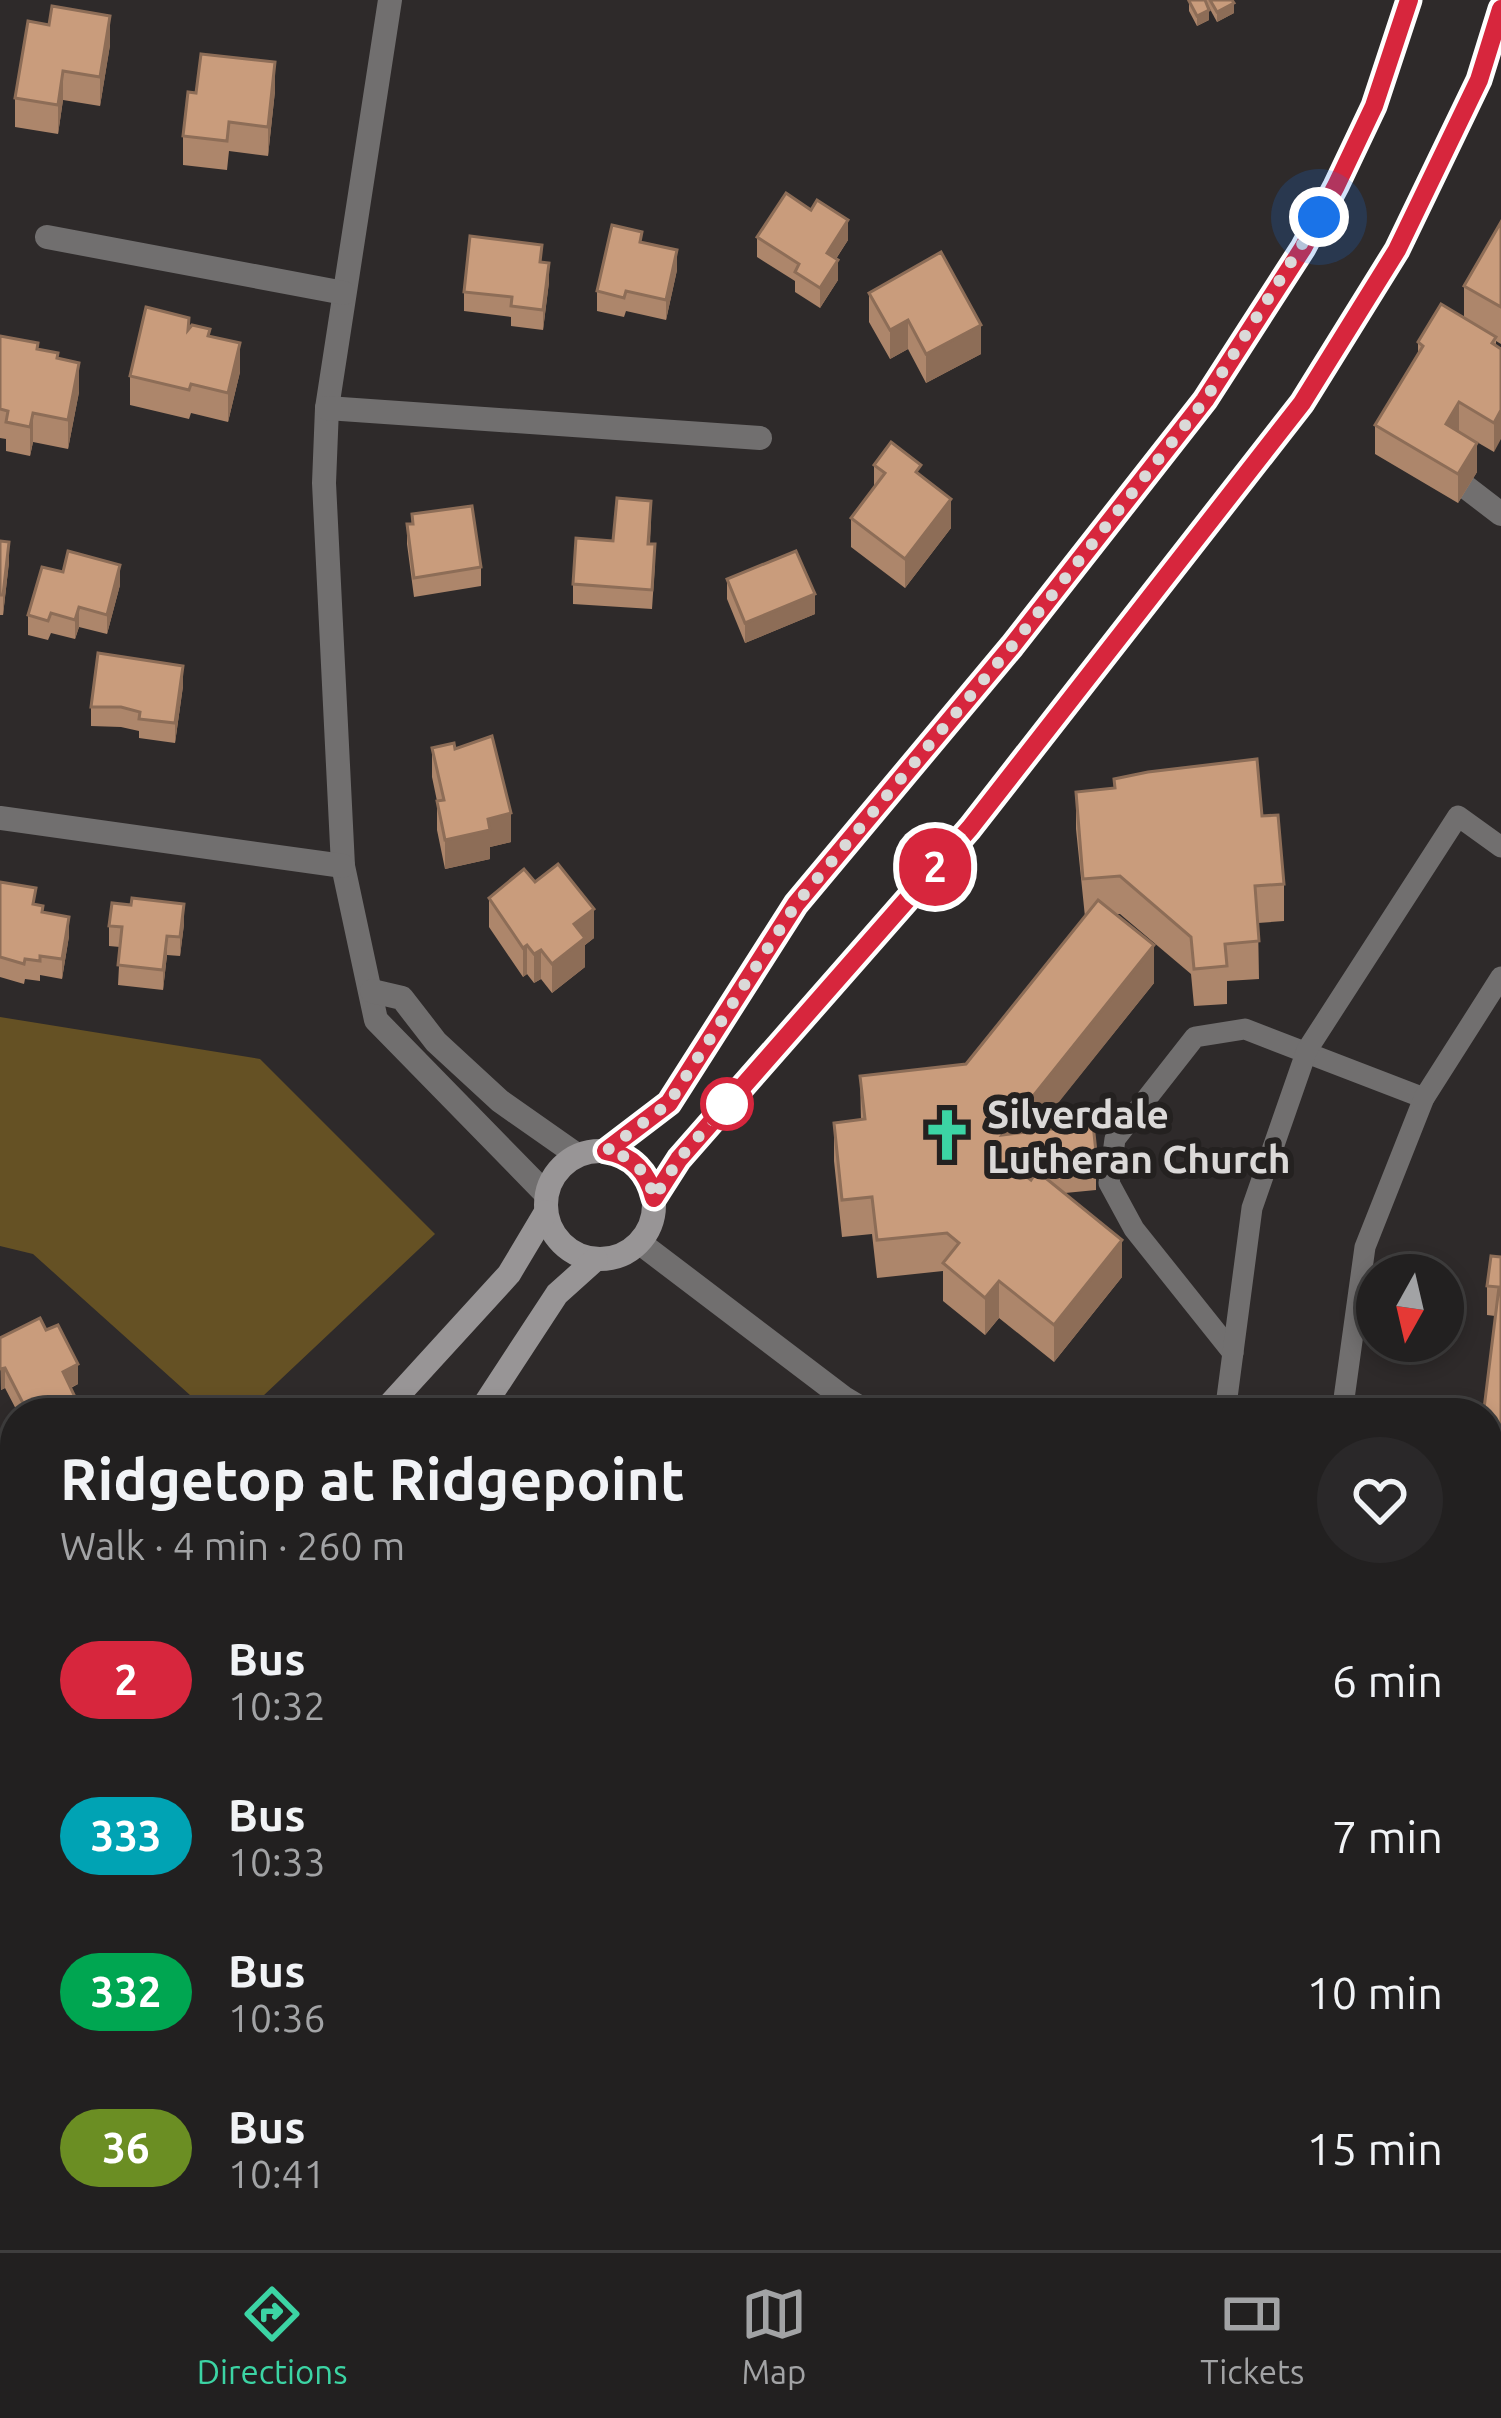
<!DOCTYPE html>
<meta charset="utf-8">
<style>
body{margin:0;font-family:Ubuntu,sans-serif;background:#2a2829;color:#f1f3f6;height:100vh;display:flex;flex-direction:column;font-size:45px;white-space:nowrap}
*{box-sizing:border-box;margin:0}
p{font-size:39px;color:#a2a3a5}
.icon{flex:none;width:66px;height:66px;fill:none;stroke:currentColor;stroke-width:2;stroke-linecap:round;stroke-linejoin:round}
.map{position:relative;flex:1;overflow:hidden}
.details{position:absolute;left:0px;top:1398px;width:1503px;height:852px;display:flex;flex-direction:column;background:#222020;border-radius:48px 48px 0 0;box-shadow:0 6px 18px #0003,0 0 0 3px #3f3e3e}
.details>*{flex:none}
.badge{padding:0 24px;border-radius:39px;font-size:42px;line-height:78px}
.needle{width:78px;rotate:188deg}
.fabs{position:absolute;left:1356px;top:1254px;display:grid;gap:24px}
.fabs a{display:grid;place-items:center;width:108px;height:108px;border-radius:50%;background:#222020;box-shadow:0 6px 18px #0003,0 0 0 3px #3f3e3e;font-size:60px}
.you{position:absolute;width:60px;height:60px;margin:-30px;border:9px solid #fff;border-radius:50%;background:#1a73e8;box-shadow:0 0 0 18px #1a73e833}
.map>.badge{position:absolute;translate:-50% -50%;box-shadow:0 0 0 6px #fff}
.round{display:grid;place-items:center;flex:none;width:126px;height:126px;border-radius:63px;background:#2a2829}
.summary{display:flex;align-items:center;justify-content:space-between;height:204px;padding:0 60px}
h1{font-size:57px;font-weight:700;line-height:90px}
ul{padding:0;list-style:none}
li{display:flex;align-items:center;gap:36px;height:156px;padding:0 60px}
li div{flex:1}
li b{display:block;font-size:45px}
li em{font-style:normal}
li .badge{min-width:132px;font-weight:700;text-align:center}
.dock{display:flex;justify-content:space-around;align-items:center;height:168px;border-top:3px solid #3f3e3e;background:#222020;font-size:33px;color:#a2a3a5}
.dock a{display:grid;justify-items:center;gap:6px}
.dock .active{color:#3cd4a4}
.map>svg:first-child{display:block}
.green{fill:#655124}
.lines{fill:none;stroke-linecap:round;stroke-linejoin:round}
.service{stroke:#716f6f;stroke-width:21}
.minor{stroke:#716f6f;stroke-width:24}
.secondary{stroke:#989596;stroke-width:24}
.wall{fill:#ad866b}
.shaded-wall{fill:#8d6d57}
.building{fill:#c99c7c;stroke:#8d6d57;stroke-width:3}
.line-casing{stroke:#fff;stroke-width:27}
.line{stroke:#d7263d;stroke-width:18}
.walk{stroke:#dbd9d8;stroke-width:12;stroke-dasharray:0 21.6}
.stop-dot{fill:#fff;stroke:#d7263d;stroke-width:6}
.labels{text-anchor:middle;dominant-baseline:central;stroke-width:12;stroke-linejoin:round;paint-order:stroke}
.poi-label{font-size:39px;font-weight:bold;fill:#dbd9d8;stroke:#242120;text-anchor:start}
</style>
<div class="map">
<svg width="1501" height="2250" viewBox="0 0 1501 2250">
<rect width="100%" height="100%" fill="#2e2a2a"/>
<polygon class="green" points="0,1017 260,1059 435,1234 245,1413 210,1413 33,1254 0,1246"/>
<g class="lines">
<g class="service">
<polyline points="1233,1353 1134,1229 1109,1183 1115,1139 1195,1037 1245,1029 1424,1098"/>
<polyline points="1225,1413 1252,1208 1307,1050 1458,816 1501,847"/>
<polyline points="1342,1413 1365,1247 1424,1098 1501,977"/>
<polyline points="213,2250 215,2239 227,2235"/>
</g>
<g class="minor">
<polyline points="390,0 327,408 324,483 343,866 376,1020 546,1194"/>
<polyline points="47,237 344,293"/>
<polyline points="327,408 760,438"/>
<polyline points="1441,468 1501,514"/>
<polyline points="0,818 343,866"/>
<polyline points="372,991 402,998 436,1042 500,1101 577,1155"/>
<polyline points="640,1243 844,1398 869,1413"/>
<polyline points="1488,1564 1501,1565"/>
<polyline points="1488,1949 1501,1952"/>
<polyline points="307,2235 309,2250"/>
<polyline points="1315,2235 1317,2250"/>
<polyline points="1485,2250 1501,2238"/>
</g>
<g class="secondary">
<circle cx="600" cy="1205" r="54"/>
<polyline points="606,1151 669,1103 796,904 1012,646 1205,400 1303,248 1336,186 1374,106 1409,0"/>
<polyline points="654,1198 679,1159 970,828 1302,402 1397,250 1479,80 1501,9"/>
<polyline points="382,1413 509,1274 546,1212"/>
<polyline points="479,1413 557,1294 596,1259"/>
<path d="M15,1936C0,1962 0,1990 15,2017"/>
<polyline points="0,2097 15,2035"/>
<polyline points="46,2250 46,2235"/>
</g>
</g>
<g class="wall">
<polygon points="1205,0 1232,0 1234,13 1217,22"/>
<polygon points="1189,1 1209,20 1197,26 1189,11"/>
<polygon points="49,25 110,45 100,106 63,100 58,134 15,127 15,98"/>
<polygon points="275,91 268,156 229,151 227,170 183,165 183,136 196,93"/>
<polygon points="1501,222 1501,344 1496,341 1494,452 1458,431 1477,472 1458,503 1375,454 1375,425 1418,354 1418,342 1464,318 1464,286"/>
<polygon points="757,237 848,240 836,259 838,280 820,308 795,292 795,281 757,257"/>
<polygon points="642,242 677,270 666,320 626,311 624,317 597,311 597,291"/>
<polygon points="542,262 549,282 543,330 511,326 511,317 464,311 464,292"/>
<polygon points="869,293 981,354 926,383 908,349 890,359 869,322"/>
<polygon points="189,329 210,336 240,372 228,422 191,413 189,419 130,405 130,376"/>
<polygon points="0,336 58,358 79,392 68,449 33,442 30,456 6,451 6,439 0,438"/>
<polygon points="874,465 951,528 905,588 851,547 851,518 874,487"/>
<polygon points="412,514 481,567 481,586 414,597 407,544 407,524 412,524"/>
<polygon points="651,520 650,544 655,564 652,609 573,604 573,584 613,541"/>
<polygon points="0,541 9,562 3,615 0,615"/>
<polygon points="727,579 815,614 745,643 727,599"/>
<polygon points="120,585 107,634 79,627 75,639 51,633 48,640 28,635 28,615"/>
<polygon points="183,686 175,743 139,738 139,731 121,727 91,726 91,707"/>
<polygon points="432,748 455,749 511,842 490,847 490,859 445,869 437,830 437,801 432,777"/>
<polygon points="1114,779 1262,816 1284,884 1284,921 1258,923 1259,979 1227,981 1227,1004 1194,1006 1191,974 1120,914 1115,914 1154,983 1035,1131 1096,1152 1096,1190 1065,1193 1122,1277 1054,1362 999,1318 985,1335 943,1301 943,1271 877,1278 872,1234 842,1237 834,1161 834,1123 861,1120 860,1076 966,1064 1085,917 1076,829 1076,792 1114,788"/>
<polygon points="0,882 36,905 69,936 62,979 40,975 40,981 25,979 24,984 0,977"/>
<polygon points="535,882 594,938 585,945 585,967 552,993 541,979 534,983 527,974 523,977 489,927 489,898"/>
<polygon points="184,924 180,956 167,955 163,990 118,985 120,947 109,946 109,926"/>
<polygon points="1501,1257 1501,1468 1488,1467 1488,1413 1495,1316 1487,1315 1487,1286"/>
<polygon points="0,1338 78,1384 71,1388 76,1413 18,1413 5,1388 1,1390"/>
<polygon points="0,1435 15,1437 15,1530 13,1529 13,1524 0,1522"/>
<polygon points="1501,1660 1501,1879 1488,1881 1488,1662"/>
<polygon points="654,2235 683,2235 655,2240"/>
</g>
<g class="shaded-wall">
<polygon points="1234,3 1234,13 1217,22 1217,12"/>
<polygon points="1209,10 1209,20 1197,26 1197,16"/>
<polygon points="110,16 110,45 100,106 100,77"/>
<polygon points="275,62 275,91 268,156 268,127"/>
<polygon points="63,71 63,100 58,134 58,105"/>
<polygon points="848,220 848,240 827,272 827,253"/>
<polygon points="677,250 677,270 666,320 666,300"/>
<polygon points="838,260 838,280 820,308 820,288"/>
<polygon points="549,263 549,282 543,330 543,310"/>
<polygon points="908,320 908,349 890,359 890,330"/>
<polygon points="981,325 981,354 926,383 926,354"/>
<polygon points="240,343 240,372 228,422 228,393"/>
<polygon points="79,363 79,392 68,449 68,420"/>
<polygon points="1459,402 1459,431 1446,424"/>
<polygon points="1501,410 1501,439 1494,452 1494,423"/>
<polygon points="33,413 33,442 30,456 30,427"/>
<polygon points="1477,443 1477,472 1458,503 1458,474"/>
<polygon points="951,499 951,528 905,588 905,559"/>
<polygon points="9,542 9,562 3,615 3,595"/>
<polygon points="120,565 120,585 107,634 107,615"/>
<polygon points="815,594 815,614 745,643 745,623"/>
<polygon points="79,607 79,627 75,639 75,620"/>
<polygon points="183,666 183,686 175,743 175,723"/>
<polygon points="511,813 511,842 490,847 490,859 445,869 445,840 488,819"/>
<polygon points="184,904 184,924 180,956 180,937"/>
<polygon points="594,909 594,938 585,945 585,967 552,993 552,964 574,924"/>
<polygon points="69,917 69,936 62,979 62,959"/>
<polygon points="167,936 167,955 163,990 163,970"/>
<polygon points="527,945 527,974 523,977 523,948"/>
<polygon points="1154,945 1154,983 1011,1162 1002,1135"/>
<polygon points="541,950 541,979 534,983 534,954"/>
<polygon points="1122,1240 1122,1277 1054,1362 1054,1325"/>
<polygon points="999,1281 999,1318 985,1335 985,1298"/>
<polygon points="78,1364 78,1384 63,1391 63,1372"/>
<polygon points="5,1368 5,1388 1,1390 1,1370"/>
<polygon points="76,1399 76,1413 48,1413"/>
<polygon points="15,1625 15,1654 0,1666 0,1637"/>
<polygon points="1162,2235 1196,2235 1162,2246"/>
</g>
<g class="building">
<polygon points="1191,0 1205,0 1209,10 1197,16 1189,1"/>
<polygon points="1210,0 1232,0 1234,3 1217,12"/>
<polygon points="52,6 110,16 100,77 63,71 58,105 15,98 28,21 49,25"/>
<polygon points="201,54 275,62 268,127 229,122 227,141 183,136 188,92 196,93"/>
<polygon points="786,193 811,210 817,200 848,220 827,253 838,260 820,288 795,272 799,264 757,237"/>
<polygon points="1501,222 1501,307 1464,286"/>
<polygon points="612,225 642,232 640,242 677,250 666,300 626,291 624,298 597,291"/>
<polygon points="470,236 542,245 540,262 549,263 543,310 511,306 512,297 464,292"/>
<polygon points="941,252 981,325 926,354 908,320 890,330 869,293"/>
<polygon points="1441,304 1496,337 1492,343 1501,349 1501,410 1494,423 1459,402 1446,424 1477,443 1458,474 1375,425 1423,346 1418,342"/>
<polygon points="146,307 189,318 188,330 192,325 210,329 208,336 240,343 228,393 191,384 189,390 130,376"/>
<polygon points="0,336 38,343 37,349 58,353 57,358 79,363 68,420 33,413 30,427 6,422 8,411 0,409"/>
<polygon points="891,442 921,465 916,472 951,499 905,559 851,518 885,473 874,465"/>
<polygon points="617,498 651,501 648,544 655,544 652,590 573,584 576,538 613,541"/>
<polygon points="472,506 481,567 414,578 407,524 413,524 412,514"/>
<polygon points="0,541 9,542 3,595 0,595"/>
<polygon points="68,551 120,565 107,615 79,607 75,620 51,613 48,621 28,615 42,567 63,572"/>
<polygon points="796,551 815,594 745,623 727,579"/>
<polygon points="98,653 183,666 175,723 139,719 140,712 121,707 91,707"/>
<polygon points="492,736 511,813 488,819 490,830 445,840 437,801 444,800 432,748 454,743 455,749"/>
<polygon points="1257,759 1262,816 1278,815 1284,884 1255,886 1259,941 1225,944 1227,966 1194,969 1191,937 1120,876 1083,879 1076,792 1115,788 1114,779 1148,772"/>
<polygon points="558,864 594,909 574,924 585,938 552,964 541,950 534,954 527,945 523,948 489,898 524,869 535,882"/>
<polygon points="0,882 36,888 33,904 43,906 42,912 69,917 62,959 40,956 40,961 25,959 24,964 0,957"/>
<polygon points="132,898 184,904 180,937 167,936 163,970 118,965 122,927 109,926 112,903 131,905"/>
<polygon points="1098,900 1154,945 1002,1135 1093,1124 1096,1152 1008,1162 1031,1180 1037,1171 1122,1240 1054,1325 999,1281 985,1298 943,1263 959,1243 947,1233 877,1240 872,1197 842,1200 834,1123 865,1119 860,1076 966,1064"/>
<polygon points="1491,1256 1501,1257 1501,1439 1488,1438 1488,1413 1479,1413 1480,1408 1484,1409 1499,1287 1487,1286"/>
<polygon points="40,1318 46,1330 58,1325 78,1364 63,1372 76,1399 48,1413 28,1413 5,1368 0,1369 0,1338"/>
<polygon points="0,1435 15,1437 15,1501 13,1500 14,1495 0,1493"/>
<polygon points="12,1559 15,1561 15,1625 0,1637 0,1571"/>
<polygon points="1501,1660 1501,1850 1488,1852 1488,1662"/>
<polygon points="801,2235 805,2235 811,2245 827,2235 935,2235 939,2242 926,2250 777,2250"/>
<polygon points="972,2235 1130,2235 1129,2250 971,2250"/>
<polygon points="426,2240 462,2247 461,2250 424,2250"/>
</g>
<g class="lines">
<g class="line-casing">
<path id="line" d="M1409,0L1374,106L1336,186L1303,248L1205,400L1012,646L796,904L669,1103L606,1151C632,1155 648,1173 654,1198L679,1159L970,828L1302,403L1397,250L1479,80L1501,9"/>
</g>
<use href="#line" class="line"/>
<path class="walk" d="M727,1104L679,1159L654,1198C648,1173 632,1155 606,1151L669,1103L796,904L1012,646L1205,400L1319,217"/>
</g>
<defs>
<g id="church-bare" transform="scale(4.14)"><path d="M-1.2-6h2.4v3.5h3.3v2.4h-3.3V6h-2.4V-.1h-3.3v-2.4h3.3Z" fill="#3cd4a4" stroke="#242120" stroke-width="2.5" paint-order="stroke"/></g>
</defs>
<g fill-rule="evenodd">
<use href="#church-bare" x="947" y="1135"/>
</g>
<circle class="stop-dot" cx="727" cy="1104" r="24"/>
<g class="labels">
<g class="poi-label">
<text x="987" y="1113">Silverdale<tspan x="987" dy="45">Lutheran Church</tspan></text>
</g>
</g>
</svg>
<div class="fabs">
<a><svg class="needle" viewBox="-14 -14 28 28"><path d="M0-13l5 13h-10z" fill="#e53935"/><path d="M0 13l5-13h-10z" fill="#a2a3a5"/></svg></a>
</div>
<div class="you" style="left:1319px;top:217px"></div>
<b class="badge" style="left:935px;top:867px;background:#d7263d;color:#fff">2</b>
<section class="details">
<div class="summary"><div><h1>Ridgetop at Ridgepoint</h1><p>Walk · 4 min · 260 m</p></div><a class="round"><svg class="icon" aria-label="heart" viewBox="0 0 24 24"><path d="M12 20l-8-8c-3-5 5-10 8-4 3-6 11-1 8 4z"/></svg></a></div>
<ul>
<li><span class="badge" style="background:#d7263d;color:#fff">2</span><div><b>Bus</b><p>10:32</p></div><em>6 min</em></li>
<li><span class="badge" style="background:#00a3b4;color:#fff">333</span><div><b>Bus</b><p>10:33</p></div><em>7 min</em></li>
<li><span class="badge" style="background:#00a651;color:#fff">332</span><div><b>Bus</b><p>10:36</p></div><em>10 min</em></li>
<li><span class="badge" style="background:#6b8e23;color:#fff">36</span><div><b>Bus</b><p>10:41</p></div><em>15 min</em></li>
</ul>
</section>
</div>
<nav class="dock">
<a class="active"><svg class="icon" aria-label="directions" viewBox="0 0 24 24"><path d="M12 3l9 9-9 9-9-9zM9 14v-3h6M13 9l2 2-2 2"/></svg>Directions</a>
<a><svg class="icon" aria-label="map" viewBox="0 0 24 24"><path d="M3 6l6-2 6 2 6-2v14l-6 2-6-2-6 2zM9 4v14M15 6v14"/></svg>Map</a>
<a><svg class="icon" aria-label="tickets" viewBox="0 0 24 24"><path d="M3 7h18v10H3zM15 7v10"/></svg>Tickets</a>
</nav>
